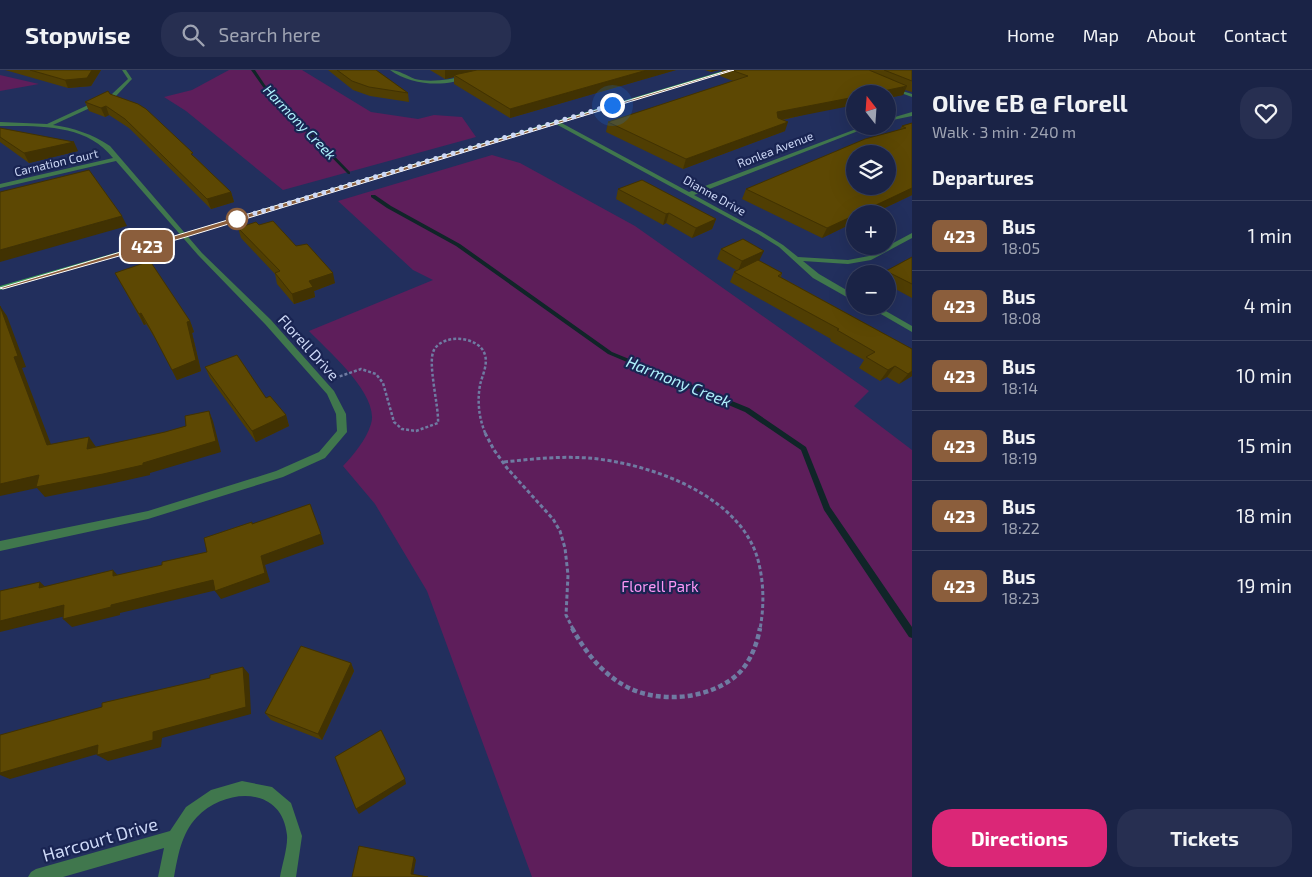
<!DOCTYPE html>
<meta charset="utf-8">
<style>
body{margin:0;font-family:"Exo 2",sans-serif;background:#272f51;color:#f1f3f6;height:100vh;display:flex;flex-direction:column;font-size:19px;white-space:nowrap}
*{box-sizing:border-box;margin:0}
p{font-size:16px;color:#9fa4b3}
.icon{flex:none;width:28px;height:28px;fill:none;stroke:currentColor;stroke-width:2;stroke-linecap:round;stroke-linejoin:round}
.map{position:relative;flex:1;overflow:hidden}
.panel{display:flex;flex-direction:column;background:#1a2346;width:400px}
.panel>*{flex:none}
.badge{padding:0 10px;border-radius:8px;font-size:18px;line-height:32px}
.needle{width:32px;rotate:343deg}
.tools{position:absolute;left:846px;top:15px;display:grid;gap:10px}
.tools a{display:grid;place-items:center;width:50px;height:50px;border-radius:50%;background:#1a2346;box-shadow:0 5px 20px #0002,0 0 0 1px #38405f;font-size:25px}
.you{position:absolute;width:25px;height:25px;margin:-12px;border:4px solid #fff;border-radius:50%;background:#1a73e8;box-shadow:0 0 0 8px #1a73e833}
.map>.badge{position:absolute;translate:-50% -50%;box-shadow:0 0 0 2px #fff}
h2{padding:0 20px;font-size:19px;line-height:45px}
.round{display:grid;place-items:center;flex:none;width:52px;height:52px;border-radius:20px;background:#272f51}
.overview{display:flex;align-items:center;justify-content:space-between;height:85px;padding:0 20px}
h1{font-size:24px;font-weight:700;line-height:38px}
.button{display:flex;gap:10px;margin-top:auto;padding:10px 20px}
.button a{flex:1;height:58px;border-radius:20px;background:#db2777;color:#fff;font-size:20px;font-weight:700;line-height:58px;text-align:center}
.button a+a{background:#272f51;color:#f1f3f6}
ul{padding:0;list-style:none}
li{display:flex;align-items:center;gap:15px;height:70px;padding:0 20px;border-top:1px solid #38405f}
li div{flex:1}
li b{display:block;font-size:19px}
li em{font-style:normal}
li .badge{min-width:55px;font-weight:700;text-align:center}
header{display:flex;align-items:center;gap:30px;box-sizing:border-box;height:70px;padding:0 25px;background:#1a2346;border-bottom:1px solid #38405f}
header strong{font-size:24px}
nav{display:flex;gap:28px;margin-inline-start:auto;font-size:18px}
.search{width:350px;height:45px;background:#272f51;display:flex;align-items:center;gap:12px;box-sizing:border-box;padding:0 18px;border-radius:20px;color:#9fa4b3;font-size:19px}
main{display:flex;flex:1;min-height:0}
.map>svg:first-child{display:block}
.green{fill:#5e1e5b}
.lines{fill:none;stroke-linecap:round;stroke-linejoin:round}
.stream{fill:#102528;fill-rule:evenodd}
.path-far2{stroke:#6f7ba2;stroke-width:2.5;stroke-dasharray:3 2;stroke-linecap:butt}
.path-far1{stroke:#6f7ba2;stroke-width:3;stroke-dasharray:4 2.5;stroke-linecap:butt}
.path{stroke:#6f7ba2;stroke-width:4.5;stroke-dasharray:5 3;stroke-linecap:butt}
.street{fill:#40774d;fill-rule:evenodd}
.secondary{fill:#409d59;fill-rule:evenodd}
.wall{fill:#503e03}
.shaded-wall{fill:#413202}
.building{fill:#5d4803;stroke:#413202;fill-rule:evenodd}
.line{fill:#8b5e3c;stroke:#fff}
.walk{stroke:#cdd8f6;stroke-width:5;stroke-dasharray:0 9}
.stop-dot{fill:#fff;stroke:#8b5e3c;stroke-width:2.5}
.labels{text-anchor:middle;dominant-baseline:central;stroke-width:4.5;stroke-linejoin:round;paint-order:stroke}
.far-street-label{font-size:12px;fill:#cdd8f6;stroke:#192452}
.far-water-label{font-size:14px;font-style:italic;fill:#aff1fc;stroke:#192452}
.street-label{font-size:15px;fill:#cdd8f6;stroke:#192452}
.park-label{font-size:15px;fill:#fd97f6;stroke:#192452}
.water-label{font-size:16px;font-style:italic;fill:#aff1fc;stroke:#192452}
.near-street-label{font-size:18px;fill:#cdd8f6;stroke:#192452}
</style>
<header>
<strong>Stopwise</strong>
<div class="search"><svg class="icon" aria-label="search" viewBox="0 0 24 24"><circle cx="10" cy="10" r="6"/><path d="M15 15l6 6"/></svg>Search here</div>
<nav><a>Home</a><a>Map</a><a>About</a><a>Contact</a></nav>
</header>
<main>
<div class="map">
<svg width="912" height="807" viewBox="0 0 912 807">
<rect width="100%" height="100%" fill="#222f5d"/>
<g class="green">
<polygon points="229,0 302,0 371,42 418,49 434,45 462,47 476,67 283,120 186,41 164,27 192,20"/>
<polygon points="0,5 39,14 0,21"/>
<path d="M492,85L520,93L635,156L869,321L854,336L912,380V807H532L427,521L375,434L343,396C354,384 366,370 371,354C380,325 328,281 309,261L433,210L413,200L338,131Z"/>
</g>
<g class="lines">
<g class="stream">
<polygon points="251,0 255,0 265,15 350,102 350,104 348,104 263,17"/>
<polygon points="371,125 375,125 391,136 460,174 612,282 749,338 806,377 830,437 912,557 912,568 909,567 824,440 801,380 745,342 608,284 456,176 387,138 371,127"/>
</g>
<path class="path-far2" d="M335,308L361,299L376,304L383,313L394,352L402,359L416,361L438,353C439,336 427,292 434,280C443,263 480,266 485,285C488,295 482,306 480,315C477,332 479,349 486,365"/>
<g class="path-far1">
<polyline points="485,363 494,380 507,398 553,449 560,461 565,478 568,505 566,545 573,559"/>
<path d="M504,392C532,389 560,386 588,388C650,393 744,426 759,494C764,515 764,538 760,559"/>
</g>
<path class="path" d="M572,558C586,583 603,605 629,618C662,634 713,629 740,602C751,590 757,574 760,558"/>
<g class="street">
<path d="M122,0H126L132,9L116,26L53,55C74,58 92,64 110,76L202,183L271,250L334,321L346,344L347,362L325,388L283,407L148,449L0,481V471L148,441L276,401L319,382L337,361L336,344L327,324L265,254L198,185L116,91L0,118V114L113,88C87,54 39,56 0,56V52L47,54L112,24L128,9Z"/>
<path d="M390,0C399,0 407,6 415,9C432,13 450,9 466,6L468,7C445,18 411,15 390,0Z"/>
<polygon points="890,17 912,24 912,27 890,19"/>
<polygon points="912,42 912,46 888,51 888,49"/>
<polygon points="556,50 689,122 864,56 871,56 694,125 762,162 783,175 798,187 848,190 869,186 912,163 912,168 871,190 848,194 803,191 819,204 855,225 855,230 852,230 813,208 779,177 758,164 554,53 553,52"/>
<polygon points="867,236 877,236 912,256 912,262"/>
<path d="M242,711L272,717L291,733L302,766L296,807H280C282,795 288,777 287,765C282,715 225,718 197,747C181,764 178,786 174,807H158L164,778L63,807H28L31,802L36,799L170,761L186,737L211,720Z"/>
</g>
<polygon class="secondary" points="726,0 733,0 185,166 0,220 0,216 181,164"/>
</g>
<g class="wall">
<polygon points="5,0 101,0 91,16 68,18"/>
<polygon points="328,0 376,0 408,23 409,32 370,26 353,20"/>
<polygon points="430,0 676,0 510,48 454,14 454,7 445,9"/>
<polygon points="705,0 719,0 711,2"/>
<polygon points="722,0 912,0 912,22 905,20 903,25 888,28 888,24 783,50 785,61 683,99 606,62 608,52 733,11 720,6"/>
<polygon points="110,24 195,87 231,122 234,132 211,139 129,58 109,45 105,47 89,41 85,32"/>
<polygon points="912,53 912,125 872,144 855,144 855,152 822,168 742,129 746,119 900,59 902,56"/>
<polygon points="0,58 78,81 29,93 0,72"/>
<polygon points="618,119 716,149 712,159 692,168 666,153 663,155 616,129"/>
<polygon points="259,155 296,176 335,213 314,221 315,227 294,234 277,214 275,204 241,168 238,158"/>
<polygon points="721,179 760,191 782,203 781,207 912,279 912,306 899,314 887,307 880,311 859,298 864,290 830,271 831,269 730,212 734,202 736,200 717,189"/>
<polygon points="912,187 912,228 888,215 888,204 884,204 886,201"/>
<polygon points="115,203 190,251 194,262 192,263 201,301 177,310 158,273 146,254 144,255"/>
<polygon points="205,297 266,328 286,345 289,356 256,372 210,308"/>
<polygon points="351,593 354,601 322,670 271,650 265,643"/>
</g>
<g class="shaded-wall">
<polygon points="92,0 101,0 91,16 68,18 65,10"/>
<polygon points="445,0 482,0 454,5 454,7 445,9"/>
<polygon points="647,0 676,0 510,48 510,39"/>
<polygon points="712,0 719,0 711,2"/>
<polygon points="907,16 903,25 888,28 888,24 869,24"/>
<polygon points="855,27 855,35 774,51 777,42"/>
<polygon points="106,36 109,45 105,47 101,38"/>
<polygon points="788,52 785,61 683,99 686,89"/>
<polygon points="74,72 78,81 29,93 24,83"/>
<polygon points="912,118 912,125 872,144 857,144"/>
<polygon points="231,122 234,132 211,139 207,129"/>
<polygon points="669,143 666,153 663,155 666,144"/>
<polygon points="855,145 855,152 822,168 827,158"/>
<polygon points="122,146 127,156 0,192 0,180"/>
<polygon points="716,149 712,159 692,168 696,158"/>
<polygon points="764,181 759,191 738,201 742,191"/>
<polygon points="333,203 335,213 314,221 315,227 294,234 292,224 309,211"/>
<polygon points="0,236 7,246 26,297 22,298 55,385 47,375 14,287"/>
<polygon points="141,243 146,254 144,255 139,244"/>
<polygon points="190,251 194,262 192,263 201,301 177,310 172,300 187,252"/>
<polygon points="895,296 887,307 880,311 888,300"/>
<polygon points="912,301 912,306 899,314 908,304"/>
<polygon points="209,341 213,351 221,382 150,403 150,405 110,414 45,427 37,418 0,426 0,414 39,405 143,393"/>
<polygon points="286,345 289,356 256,372 252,361"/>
<polygon points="89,367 96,377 87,379"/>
<polygon points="321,464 324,474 265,495 270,512 221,529 215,521 217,520 120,543 120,545 72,557 63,549 111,535 261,486"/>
<polygon points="113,500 121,509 113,506"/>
<polygon points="40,512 50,521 39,518"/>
<polygon points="64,535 74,544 0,562 0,551"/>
<polygon points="351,593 354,601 322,670 318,664"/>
<polygon points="243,597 249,604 251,644 162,668 161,677 108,691 97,685 153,662"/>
<polygon points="98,675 108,681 10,709 0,705 0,703"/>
<polygon points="405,709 406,714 359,744 356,739"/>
<polygon points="414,787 416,790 413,806 411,804"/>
</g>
<g class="building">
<polygon points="30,0 92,0 87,8 65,10"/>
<polygon points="337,0 376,0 408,23 369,17 352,11"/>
<polygon points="477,0 647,0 510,39 454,5"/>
<polygon points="731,0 869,0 907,16 869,24 855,24 855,27 777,42 778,48 788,52 686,89 608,52 748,6"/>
<polygon points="884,0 912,0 912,11"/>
<polygon points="108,21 110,24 138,34 146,39 193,83 191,84 231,122 207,129 125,49 106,36 101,38 85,32"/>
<path d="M912,53V118L857,144H855V145L827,158L746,119L865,69L906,58L902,56ZM855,84H888V116H855Z"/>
<polygon points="0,58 74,72 24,83 0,67"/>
<polygon points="89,100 122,146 0,180 0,122"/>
<polygon points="642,110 716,149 696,158 669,143 666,144 618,119"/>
<polygon points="273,151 296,176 307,174 333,203 309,211 313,217 292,224 275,203 280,201 238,158 256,152 259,155"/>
<polygon points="743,169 764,181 742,191 721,179"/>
<polygon points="912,187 912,214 886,201"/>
<polygon points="758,190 782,203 778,206 912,279 912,301 908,304 895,296 888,300 866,287 875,282 837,260 839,259 734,202"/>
<polygon points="150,191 190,251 187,252 196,290 172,300 152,262 141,243 139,244 115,203"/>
<polygon points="0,236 18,286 14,287 47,375 89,367 87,379 165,362 186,356 185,346 209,341 216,371 143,393 143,395 103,404 36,417 39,405 0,414"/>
<polygon points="237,285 266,328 270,326 286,345 252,361 205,297"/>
<polygon points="310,434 321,464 261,486 265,503 215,521 213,510 111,535 111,537 63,549 64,535 0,551 0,521 40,512 39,518 113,500 113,506 162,495 162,492 207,482 204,468 252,452 252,454"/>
<polygon points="301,576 351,593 318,664 265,643"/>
<polygon points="243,597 246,637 153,662 153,670 97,685 98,675 0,703 0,665 102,637 102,633 210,608 210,605"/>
<polygon points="381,660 405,709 356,739 335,687"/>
<polygon points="359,776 414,787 411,804 428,807 352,807"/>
</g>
<polygon class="line" points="730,0 734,0 186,167 3,219 0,218"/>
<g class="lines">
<polyline class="walk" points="237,149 233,150 612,35"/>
</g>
<circle class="stop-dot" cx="237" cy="149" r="10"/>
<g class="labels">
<g class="far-street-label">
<text transform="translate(775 79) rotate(-21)">Ronlea Avenue</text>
<text transform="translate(56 92) rotate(-13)">Carnation Court</text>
<text transform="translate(715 125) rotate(29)">Dianne Drive</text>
</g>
<g class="far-water-label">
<text transform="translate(300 52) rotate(46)">Harmony Creek</text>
</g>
<g class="street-label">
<text transform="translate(309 277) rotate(48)">Florell Drive</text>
</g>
<g class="park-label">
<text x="660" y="516">Florell Park</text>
</g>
<g class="water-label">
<text transform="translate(679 311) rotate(22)">Harmony Creek</text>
</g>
<g class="near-street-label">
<text transform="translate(100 769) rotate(-16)">Harcourt Drive</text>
</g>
</g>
</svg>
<div class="tools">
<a><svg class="needle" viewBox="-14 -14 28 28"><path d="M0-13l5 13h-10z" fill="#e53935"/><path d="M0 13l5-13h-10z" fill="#9fa4b3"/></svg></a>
<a><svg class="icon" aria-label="layers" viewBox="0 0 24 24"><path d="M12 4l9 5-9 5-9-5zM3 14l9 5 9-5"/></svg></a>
<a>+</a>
<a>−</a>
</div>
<div class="you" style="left:612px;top:35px"></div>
<b class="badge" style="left:147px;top:176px;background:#8b5e3c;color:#fff">423</b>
</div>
<section class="panel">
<div class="overview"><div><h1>Olive EB @ Florell</h1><p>Walk · 3 min · 240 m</p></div><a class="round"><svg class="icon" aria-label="heart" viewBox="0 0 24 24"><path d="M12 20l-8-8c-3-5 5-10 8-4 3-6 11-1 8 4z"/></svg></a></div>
<h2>Departures</h2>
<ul>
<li><span class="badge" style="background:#8b5e3c;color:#fff">423</span><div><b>Bus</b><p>18:05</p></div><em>1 min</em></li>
<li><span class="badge" style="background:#8b5e3c;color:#fff">423</span><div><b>Bus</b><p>18:08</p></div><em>4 min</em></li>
<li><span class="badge" style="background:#8b5e3c;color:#fff">423</span><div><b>Bus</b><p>18:14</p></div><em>10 min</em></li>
<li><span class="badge" style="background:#8b5e3c;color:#fff">423</span><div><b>Bus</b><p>18:19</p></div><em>15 min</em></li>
<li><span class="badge" style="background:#8b5e3c;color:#fff">423</span><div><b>Bus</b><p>18:22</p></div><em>18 min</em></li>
<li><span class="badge" style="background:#8b5e3c;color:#fff">423</span><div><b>Bus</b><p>18:23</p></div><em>19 min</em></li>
</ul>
<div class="button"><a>Directions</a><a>Tickets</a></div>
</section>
</main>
